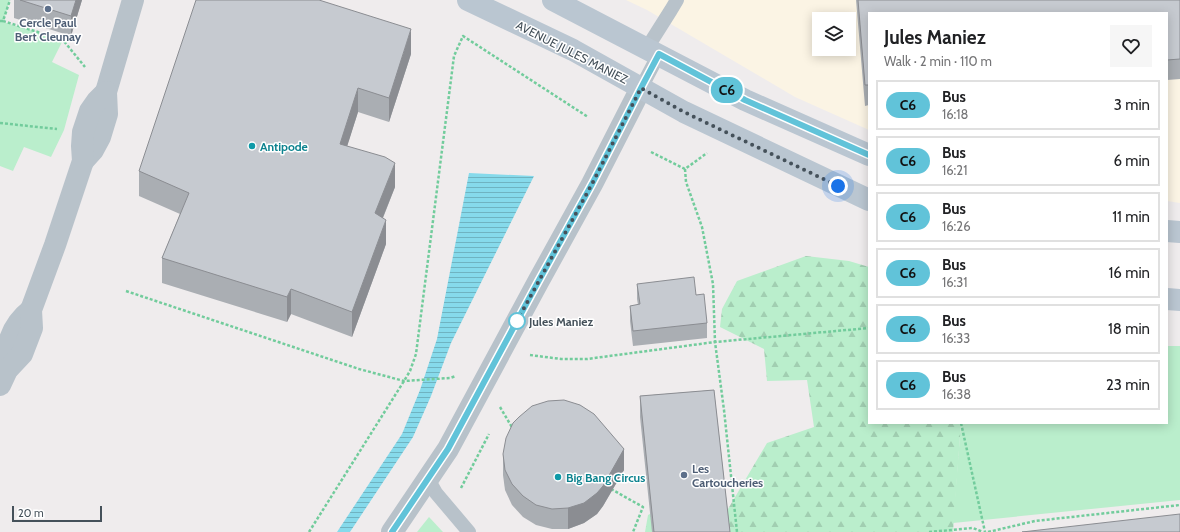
<!DOCTYPE html>
<meta charset="utf-8">
<style>
body{margin:0;font-family:Cabin,sans-serif;background:#f6f6f6;color:#202124;height:100vh;display:flex;flex-direction:column;font-size:15px;white-space:nowrap}
*{box-sizing:border-box;margin:0}
p{font-size:13px;color:#757577}
.icon{flex:none;width:22px;height:22px;fill:none;stroke:currentColor;stroke-width:2;stroke-linecap:round;stroke-linejoin:round}
.map{position:relative;flex:1;overflow:hidden}
.side{position:absolute;left:868px;top:12px;width:300px;height:412px;display:flex;flex-direction:column;background:#fff;border-radius:0px;box-shadow:0 2px 10px #0003}
.side>*{flex:none}
.badge{padding:0 8px;border-radius:13px;font-size:14px;line-height:26px}
.controls{position:absolute;left:812px;top:12px;display:grid;gap:8px}
.controls a{display:grid;place-items:center;width:44px;height:44px;border-radius:0px;background:#fff;box-shadow:0 2px 10px #0003;font-size:20px}
.scale{position:absolute;left:12px;bottom:10px;width:90px;box-sizing:border-box;padding-left:4px;border:2px solid #45515a;border-top:0;font-size:11px;line-height:14px;white-space:nowrap;color:#45515a;-webkit-text-stroke:3px #fff;paint-order:stroke}
.you{position:absolute;width:20px;height:20px;margin:-10px;border:3px solid #fff;border-radius:50%;background:#1a73e8;box-shadow:0 0 0 6px #1a73e833}
.map>.badge{position:absolute;translate:-50% -50%;box-shadow:0 0 0 2px #fff}
.round{display:grid;place-items:center;flex:none;width:42px;height:42px;border-radius:0px;background:#f6f6f6}
.overview{display:flex;align-items:center;justify-content:space-between;height:68px;padding:0 16px}
h1{font-size:19px;font-weight:700;line-height:30px}
ul{padding:0;list-style:none}
li{display:flex;align-items:center;gap:12px;height:50px;margin:0 8px 6px;padding:0 8px;border:2px solid #e0e0e0;border-radius:0px}
li div{flex:1}
li b{display:block;font-size:15px}
li em{font-style:normal}
li .badge{min-width:44px;font-weight:700;text-align:center}
.map>svg:first-child{display:block}
.commercial{fill:#fbf4e4;fill-rule:evenodd}
.green{fill:#baeecc}
.forest{fill:url(#forest-firs)}
.water{fill:url(#water-rules)}
.lines{fill:none;stroke-linecap:round;stroke-linejoin:round}
.path{stroke:#72cc9c;stroke-width:2.5;stroke-dasharray:3 2;stroke-linecap:butt}
.service{stroke:#b8c2ca;stroke-width:14}
.minor{stroke:#b8c2ca;stroke-width:22}
.tertiary{stroke:#b8c2ca;stroke-width:22}
.secondary{stroke:#bac6d1;stroke-width:22}
.wall{fill:#aaaeb3}
.shaded-wall{fill:#8b8d92}
.building{fill:#c6cad0;stroke:#8b8d92}
.line-casing{stroke:#fff;stroke-width:9}
.line{stroke:#61c3d9;stroke-width:6}
.walk{stroke:#45515a;stroke-width:4;stroke-dasharray:0 7.2}
.service-dot{fill:#5c6f8a;stroke:#fff;stroke-width:1.5}
.culture-dot{fill:#0f9aa8;stroke:#fff;stroke-width:1.5}
.stop-dot{fill:#fff;stroke:#61c3d9;stroke-width:2}
.labels{text-anchor:middle;dominant-baseline:central;stroke-width:3;stroke-linejoin:round;paint-order:stroke}
.service-label{font-size:12px;font-weight:bold;fill:#4e5e75;stroke:#fff}
.street-label{font-size:12px;fill:#45515a;stroke:#fff}
.culture-label{font-size:12px;font-weight:bold;fill:#0d838f;stroke:#fff;text-anchor:start}
.stop-label{font-size:12px;font-weight:bold;fill:#45515a;stroke:#fff;text-anchor:start}
</style>
<div class="map">
<svg width="1180" height="532" viewBox="0 0 1180 532">
<defs>
<pattern id="forest-firs" width="22" height="20" patternUnits="userSpaceOnUse"><rect width="22" height="20" fill="#baeecc"/><path d="M5 1l3.5 6h-7zM16 11l3.5 6h-7z" fill="#a1ceb1"/></pattern>
<pattern id="water-rules" width="6" height="5" patternUnits="userSpaceOnUse"><rect width="6" height="5" fill="#86daeb"/><path d="M0 2.5h6" fill="none" stroke="#6fb3c1"/></pattern>
</defs>
<rect width="100%" height="100%" fill="#efeced"/>
<path class="commercial" d="M626,0H1180V203L1167,201V13H869V130L795,97L647,10ZM819,19H849V49H819Z"/>
<g class="green">
<polygon points="0,0 10,0 3,22 63,40 52,62 79,75 64,130 51,157 24,147 13,171 0,166"/>
<polygon points="1167,346 1180,346 1180,500 953,523 961,423 1167,423"/>
<polygon points="429,517 443,532 417,532"/>
</g>
<polygon class="forest" points="806,256 849,261 869,267 869,423 961,423 953,532 645,532 648,515 663,507 728,509 767,443 814,427 807,380 767,381 764,349 720,327 722,309 737,281"/>
<polygon class="water" points="469,173 534,176 451,343 431,396 413,437 350,532 337,532 402,434 420,390 437,339"/>
<g class="lines">
<g class="path">
<polyline points="0,21 3,21 10,0"/>
<polyline points="3,21 63,40 85,67"/>
<polyline points="0,123 57,129"/>
<polyline points="651,152 685,169 707,153"/>
<polyline points="685,169 686,182 702,227 713,284 715,342 724,410 737,532"/>
<polyline points="126,291 359,369 404,381 450,378 456,376"/>
<polyline points="530,355 561,359 587,359 715,342 869,328"/>
<polyline points="500,407 513,429"/>
<polyline points="961,423 985,532"/>
<polyline points="461,488 489,434"/>
<polyline points="611,489 643,507 633,532"/>
<polyline points="309,532 404,381 410,371 416,354 454,56 463,36 588,117"/>
<polyline points="929,532 973,528 983,532"/>
<polyline points="988,532 1035,521 1180,505"/>
</g>
<g class="service">
<polyline points="647,48 671,10 677,0"/>
<polyline points="641,88 659,54"/>
<polyline points="428,479 436,493 469,532"/>
</g>
<polyline class="minor" points="392,532 448,449 538,282 592,184 641,88"/>
<g class="tertiary">
<polyline points="83,161 93,150 100,137 107,114 106,92 133,0"/>
<path d="M7,370C5,346 12,325 31,310"/>
<polyline points="0,385 7,370 22,354 32,328 31,310 55,245 83,161 82,146 83,132 90,111 97,101 106,92"/>
</g>
<g class="secondary">
<polyline points="468,0 573,50 684,112 869,200"/>
<polyline points="553,0 745,100 869,155"/>
<polyline points="1167,231 1180,232"/>
<polyline points="1167,299 1180,300"/>
</g>
</g>
<g class="wall">
<polygon points="14,0 82,0 71,36 14,18"/>
<polygon points="856,0 1180,0 1180,79 1167,80 1167,13 869,13 869,105 865,106"/>
<polygon points="411,54 389,122 358,112 347,146 395,187 383,218 386,244 352,337 291,314 287,322 162,283 162,258 180,214 139,196 139,171"/>
<polygon points="637,284 696,295 707,323 707,338 633,346 630,321 630,306 638,305 637,299"/>
<polygon points="714,390 730,532 652,532 640,417 640,396"/>
<polygon points="503,454 624,470 603,506 597,514 584,523 568,529 552,529 536,525 523,517 512,505 505,490 503,475"/>
</g>
<g class="shaded-wall">
<polygon points="76,0 82,0 71,36 71,16"/>
<polygon points="411,29 411,54 389,122 389,98"/>
<polygon points="358,88 358,112 340,169 340,144"/>
<polygon points="395,163 395,187 375,237 375,213"/>
<polygon points="386,220 386,244 352,337 352,312"/>
<polygon points="291,289 291,314 287,322 287,297"/>
<polygon points="624,449 624,470 603,506 597,514 584,523 568,529 568,508"/>
</g>
<g class="building">
<polygon points="20,0 76,0 71,16"/>
<polygon points="196,0 319,0 411,29 389,98 358,88 340,144 385,157 395,163 375,213 386,220 352,312 291,289 287,297 162,258 189,193 139,171"/>
<polygon points="858,0 1180,0 1180,59 1167,60 1167,13 869,13 869,85 865,85"/>
<polygon points="694,277 696,295 704,294 707,323 633,331 630,306 640,304 637,284"/>
<polygon points="714,390 730,532 654,532 640,396"/>
<polygon points="564,400 580,405 594,414 624,449 603,486 597,493 584,503 568,508 552,509 536,505 523,496 512,484 505,470 503,454 506,438 513,423 519,417 532,406 548,401"/>
<polygon points="1180,514 1180,532 1022,532"/>
</g>
<g class="lines">
<g class="line-casing">
<polyline id="line" points="392,532 448,449 538,282 592,184 641,88 659,54 745,100 869,155"/>
</g>
<use href="#line" class="line"/>
<polyline class="walk" points="517,321 592,184 641,88 684,112 838,186"/>
</g>
<g class="service-dot">
<circle cx="48" cy="9" r="4"/>
<circle cx="684" cy="475" r="4"/>
</g>
<g class="culture-dot">
<circle cx="252" cy="146" r="4"/>
<circle cx="558" cy="477" r="4"/>
</g>
<circle class="stop-dot" cx="517" cy="321" r="8"/>
<g class="labels">
<g class="service-label">
<text x="48" y="22">Cercle Paul<tspan x="48" dy="14">Bert Cleunay</tspan></text>
<text x="692" y="468" text-anchor="start">Les<tspan x="692" dy="14">Cartoucheries</tspan></text>
</g>
<g class="street-label">
<text transform="translate(572 52) rotate(27)">AVENUE JULES MANIEZ</text>
</g>
<g class="culture-label">
<text x="260" y="146">Antipode</text>
<text x="566" y="477">Big Bang Circus</text>
</g>
<g class="stop-label">
<text x="529" y="321">Jules Maniez</text>
</g>
</g>
</svg>
<div class="controls">
<a><svg class="icon" aria-label="layers" viewBox="0 0 24 24"><path d="M12 4l9 5-9 5-9-5zM3 14l9 5 9-5"/></svg></a>
</div>
<div class="scale">20 m</div>
<div class="you" style="left:838px;top:186px"></div>
<b class="badge" style="left:727px;top:90px;background:#61c3d9;color:#111">C6</b>
<section class="side">
<div class="overview"><div><h1>Jules Maniez</h1><p>Walk · 2 min · 110 m</p></div><a class="round"><svg class="icon" aria-label="heart" viewBox="0 0 24 24"><path d="M12 20l-8-8c-3-5 5-10 8-4 3-6 11-1 8 4z"/></svg></a></div>
<ul>
<li><span class="badge" style="background:#61c3d9;color:#111">C6</span><div><b>Bus</b><p>16:18</p></div><em>3 min</em></li>
<li><span class="badge" style="background:#61c3d9;color:#111">C6</span><div><b>Bus</b><p>16:21</p></div><em>6 min</em></li>
<li><span class="badge" style="background:#61c3d9;color:#111">C6</span><div><b>Bus</b><p>16:26</p></div><em>11 min</em></li>
<li><span class="badge" style="background:#61c3d9;color:#111">C6</span><div><b>Bus</b><p>16:31</p></div><em>16 min</em></li>
<li><span class="badge" style="background:#61c3d9;color:#111">C6</span><div><b>Bus</b><p>16:33</p></div><em>18 min</em></li>
<li><span class="badge" style="background:#61c3d9;color:#111">C6</span><div><b>Bus</b><p>16:38</p></div><em>23 min</em></li>
</ul>
</section>
</div>
